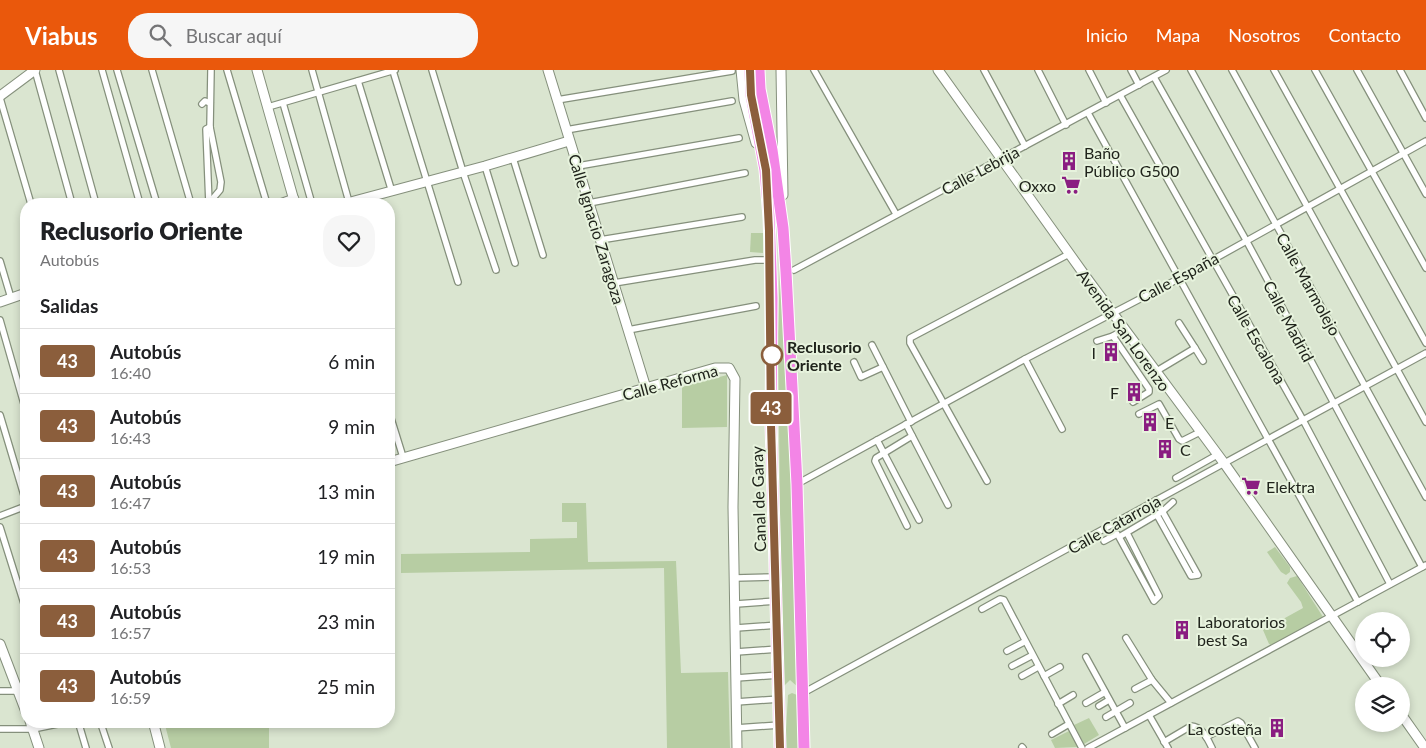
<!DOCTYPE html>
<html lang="es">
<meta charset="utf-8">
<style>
body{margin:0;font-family:Lato,sans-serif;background:#f6f6f6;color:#202124;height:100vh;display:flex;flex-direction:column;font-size:19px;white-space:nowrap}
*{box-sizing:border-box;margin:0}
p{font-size:16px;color:#757577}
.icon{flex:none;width:28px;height:28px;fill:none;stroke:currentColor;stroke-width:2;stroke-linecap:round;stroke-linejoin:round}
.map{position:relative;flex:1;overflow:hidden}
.details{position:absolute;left:20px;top:128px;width:375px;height:530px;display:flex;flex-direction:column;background:#fff;border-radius:20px;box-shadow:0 2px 8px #0003}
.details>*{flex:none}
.badge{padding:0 10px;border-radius:4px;font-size:18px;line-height:32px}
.tools{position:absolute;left:1355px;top:542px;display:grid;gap:10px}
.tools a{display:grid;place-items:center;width:55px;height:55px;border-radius:50%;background:#fff;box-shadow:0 2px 8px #0003;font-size:25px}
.map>.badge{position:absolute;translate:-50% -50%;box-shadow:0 0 0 2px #fff}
h2{padding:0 20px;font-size:19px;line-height:45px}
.round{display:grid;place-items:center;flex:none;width:52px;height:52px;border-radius:20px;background:#f6f6f6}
.summary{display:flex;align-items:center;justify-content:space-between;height:85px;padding:0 20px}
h1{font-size:24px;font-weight:800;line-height:38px}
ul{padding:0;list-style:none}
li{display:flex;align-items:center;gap:15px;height:65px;padding:0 20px;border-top:1px solid #e0e0e0}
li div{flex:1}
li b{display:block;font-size:19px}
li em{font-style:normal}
li .badge{min-width:55px;font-weight:700;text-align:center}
header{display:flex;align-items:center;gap:30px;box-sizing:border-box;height:70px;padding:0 25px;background:#ea580c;color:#fff}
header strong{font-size:24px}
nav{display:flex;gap:28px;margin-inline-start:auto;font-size:18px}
.search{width:350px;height:45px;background:#f6f6f6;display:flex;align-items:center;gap:12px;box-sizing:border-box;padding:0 18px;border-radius:20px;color:#757577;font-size:19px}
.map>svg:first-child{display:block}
.green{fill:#b7cda3}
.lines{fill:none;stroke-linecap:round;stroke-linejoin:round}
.street-casing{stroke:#85907c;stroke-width:8}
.secondary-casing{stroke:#85907c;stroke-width:11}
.highway-casing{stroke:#fff;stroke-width:13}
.street{stroke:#fff;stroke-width:5.5}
.secondary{stroke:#fff;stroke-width:9}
.highway{stroke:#f385e6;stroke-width:11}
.line-casing{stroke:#fff;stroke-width:11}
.line{stroke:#8b5e3c;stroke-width:8}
.stop-dot{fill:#fff;stroke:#8b5e3c;stroke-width:2.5}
.labels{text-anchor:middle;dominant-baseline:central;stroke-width:4;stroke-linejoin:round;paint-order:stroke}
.poi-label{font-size:16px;fill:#20241c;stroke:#e7f3dd;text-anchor:start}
.street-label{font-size:16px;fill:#20241c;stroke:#e7f3dd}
.stop-label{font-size:16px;font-weight:bold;fill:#20241c;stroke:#e7f3dd;text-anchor:start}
</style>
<header>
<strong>Viabus</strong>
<div class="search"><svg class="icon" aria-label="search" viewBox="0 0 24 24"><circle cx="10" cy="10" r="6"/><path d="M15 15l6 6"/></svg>Buscar aquí</div>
<nav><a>Inicio</a><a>Mapa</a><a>Nosotros</a><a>Contacto</a></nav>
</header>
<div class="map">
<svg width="1426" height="678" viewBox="0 0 1426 678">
<rect width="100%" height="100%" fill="#dae5d0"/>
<g class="green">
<polygon points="751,163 764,163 763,183 750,182"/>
<polygon points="780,192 785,263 799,618 790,610 782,618 778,263"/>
<polygon points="727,305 727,357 682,358 682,317"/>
<polygon points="562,433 586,433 588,492 676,491 681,603 728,602 730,678 667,678 664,498 401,503 401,484 530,482 530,469 577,468 577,452 562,452"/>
<polygon points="1275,477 1290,497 1290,502 1286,505 1281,502 1267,482"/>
<polygon points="1297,506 1323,547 1272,575 1269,574 1263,560 1303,538 1301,532 1287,513 1290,508"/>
<polygon points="792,623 797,625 800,678 785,678 788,625"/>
<polygon points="1089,648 1099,665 1084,674 1074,655"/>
<polygon points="164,651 269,651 269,678 171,678"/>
<polygon points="1069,661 1078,677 1055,678 1051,670"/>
</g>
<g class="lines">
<g class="street-casing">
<g id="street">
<polyline points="35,0 72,134"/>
<polyline points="59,0 96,134"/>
<polyline points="102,0 140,134"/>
<polyline points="117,0 157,134"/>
<polyline points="152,0 191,134"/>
<polyline points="227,0 267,134"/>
<polyline points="312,0 349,132"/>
<polyline points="432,0 463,102 496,200"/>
<polyline points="814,0 896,144"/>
<polyline points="984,0 1025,76"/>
<polyline points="1038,0 1066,55"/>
<polyline points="1089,0 1106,33"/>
<polyline points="1131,0 1139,15"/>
<polyline points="1191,0 1426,427"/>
<polyline points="1232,0 1426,352"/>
<polyline points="1274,0 1426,273"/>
<polyline points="1315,0 1426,198"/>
<polyline points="1357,0 1426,124"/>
<polyline points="1400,0 1426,48"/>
<polyline points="393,1 458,212"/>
<polyline points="1154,7 1246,170 1422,497"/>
<polyline points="358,11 392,122"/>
<polyline points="1120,25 1303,350 1390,514"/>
<polyline points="0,28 31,134"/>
<polyline points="557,30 732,1"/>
<polyline points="283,33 312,134"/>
<polyline points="202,34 205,31 210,33"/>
<polyline points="268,37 395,0"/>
<polyline points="1088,43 1358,532"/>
<polyline points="566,60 732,31"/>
<polyline points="513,88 543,185"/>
<polyline points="485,96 515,193"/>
<polyline points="578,96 739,68"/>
<polyline points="209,133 220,120 221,112 210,57 211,0"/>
<polyline points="589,133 745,103"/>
<polyline points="209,134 206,59 210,57"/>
<polyline points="600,170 742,147"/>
<polyline points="0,191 11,228"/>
<polyline points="794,200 1166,0"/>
<polyline points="614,213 755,190 771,190"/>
<polyline points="23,224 26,234"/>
<polyline points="0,250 26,341"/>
<polyline points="628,260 756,236"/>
<polyline points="1113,266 1149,319 1149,322 1133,332"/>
<polyline points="1097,271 1113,266 1124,259"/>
<polyline points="872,275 911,352"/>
<polyline points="1195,278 1203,291"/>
<polyline points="1025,289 1062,359"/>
<polyline points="854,292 861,307 883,297"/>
<polyline points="1155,302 1195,278 1179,253"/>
<polyline points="389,342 403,387"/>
<polyline points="1139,344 1159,334 1179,369 1182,371 1200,362"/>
<polyline points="0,345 26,432"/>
<polyline points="906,354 948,435"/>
<polyline points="877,370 919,450"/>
<polyline points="1176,408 1217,385"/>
<polyline points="987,411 910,273 910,268 1069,184"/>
<polyline points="797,414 1025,289 1180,208 1426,71"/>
<polyline points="1156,430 1198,505 1191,506 1157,445"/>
<polyline points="0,446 26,436"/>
<polyline points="907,456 875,391 876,388 912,366"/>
<polyline points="0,457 26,540"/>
<polyline points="1127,463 1159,526 1154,531 1119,467 1163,441 1173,432"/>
<polyline points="1104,471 1117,464"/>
<polyline points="735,508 776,507"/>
<polyline points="736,534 777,531"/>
<polyline points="982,539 1000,529 1004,530 1082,678"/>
<polyline points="736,558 778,555"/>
<polyline points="1126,568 1152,610 1171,633"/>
<polyline points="1007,581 1024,572"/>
<polyline points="736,582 778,579"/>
<polyline points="1086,587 1125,658"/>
<polyline points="1012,596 1031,586"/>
<polyline points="1022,606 1038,597"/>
<polyline points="1044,606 1060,597"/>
<polyline points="736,608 779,605"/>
<polyline points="1135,619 1152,610"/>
<polyline points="0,621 18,621"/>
<polyline points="803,623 1426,283"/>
<polyline points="736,632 780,629"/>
<polyline points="1086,633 1105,622"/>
<polyline points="1058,634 1073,625"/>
<polyline points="1099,636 1109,630"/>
<polyline points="1149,645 1168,678"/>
<polyline points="1106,647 1130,633"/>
<polyline points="78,651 86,678"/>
<polyline points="100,651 109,678"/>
<polyline points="736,658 780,655"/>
<polyline points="0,659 33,659 72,651"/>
<polyline points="1052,664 1069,654"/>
<polyline points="1206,667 1238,651 1241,653 1255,678"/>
<path d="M1164,672L1191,656C1203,657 1207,668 1212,678"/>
<polyline points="1022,677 1023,678"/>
<polyline points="1088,678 1426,495"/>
</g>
</g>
<g class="secondary-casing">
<g id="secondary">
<polyline points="257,0 295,134"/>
<polyline points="548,0 646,318"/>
<polyline points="741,0 744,30 756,73"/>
<polyline points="781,0 783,125"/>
<polyline points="938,0 1086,207 1224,393 1381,616"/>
<polyline points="0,26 35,0"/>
<polyline points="280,134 294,129"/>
<polyline points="343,134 485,96 569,71"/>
<polyline points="0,232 26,223"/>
<polyline points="389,392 715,298 729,298 735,309 733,437 737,678"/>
<polyline points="0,574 26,642"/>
<polyline points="1401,644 1425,678"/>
<polyline points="30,651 39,678"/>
<polyline points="153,651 160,678"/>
</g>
</g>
<g class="highway-casing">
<g id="highway">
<polyline points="750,0 751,25 765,100 769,147 772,228 771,353 780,678"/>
<polyline points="759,0 760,19 772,80 783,158 786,202 797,414 804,678"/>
</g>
</g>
<use href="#street" class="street"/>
<use href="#secondary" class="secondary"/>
<use href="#highway" class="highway"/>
</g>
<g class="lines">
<g class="line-casing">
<polyline id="line" points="750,0 751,25 766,100 769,161 771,353 780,678"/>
</g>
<use href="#line" class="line"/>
</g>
<defs>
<g id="building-bare" transform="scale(1.5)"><path d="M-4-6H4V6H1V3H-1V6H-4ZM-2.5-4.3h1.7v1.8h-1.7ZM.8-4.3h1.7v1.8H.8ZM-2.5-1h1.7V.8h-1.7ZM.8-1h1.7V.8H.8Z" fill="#8a1d81" stroke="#e7f3dd" stroke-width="2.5" paint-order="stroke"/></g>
<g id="supermarket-bare" transform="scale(1.5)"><path d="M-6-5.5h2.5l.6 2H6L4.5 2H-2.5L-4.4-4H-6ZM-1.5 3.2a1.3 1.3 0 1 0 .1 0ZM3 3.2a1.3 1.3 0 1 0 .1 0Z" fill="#8a1d81" stroke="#e7f3dd" stroke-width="2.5" paint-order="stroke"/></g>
</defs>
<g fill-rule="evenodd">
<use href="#building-bare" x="1069" y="91"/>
<use href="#supermarket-bare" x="1071" y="115"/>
<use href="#building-bare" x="1111" y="282"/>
<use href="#building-bare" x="1134" y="322"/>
<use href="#building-bare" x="1150" y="352"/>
<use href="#building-bare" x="1165" y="379"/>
<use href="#supermarket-bare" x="1251" y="416"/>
<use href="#building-bare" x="1182" y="560"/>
<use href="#building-bare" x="1277" y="658"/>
</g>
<circle class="stop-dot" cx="772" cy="285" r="10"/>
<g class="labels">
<g class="poi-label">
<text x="1084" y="82">Baño<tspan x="1084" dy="18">Público G500</tspan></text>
<text x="1056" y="115" text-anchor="end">Oxxo</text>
<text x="1096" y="282" text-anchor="end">I</text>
<text x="1119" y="322" text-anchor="end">F</text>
<text x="1165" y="352">E</text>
<text x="1180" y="379">C</text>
<text x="1266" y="416">Elektra</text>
<text x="1197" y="551">Laboratorios<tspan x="1197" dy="18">best Sa</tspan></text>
<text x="1262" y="658" text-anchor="end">La costeña</text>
</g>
<g class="street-label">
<text transform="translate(980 100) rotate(-28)">Calle Lebrija</text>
<text transform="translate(597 159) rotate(73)">Calle Ignacio Zaragoza</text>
<text transform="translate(1178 207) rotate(-28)">Calle España</text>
<text transform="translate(1309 214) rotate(61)">Calle Marmolejo</text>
<text transform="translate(1289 251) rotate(62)">Calle Madrid</text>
<text transform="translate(1124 260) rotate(54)">Avenida San Lorenzo</text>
<text transform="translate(1257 269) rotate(60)">Calle Escalona</text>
<text transform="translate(670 312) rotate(-15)">Calle Reforma</text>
<text transform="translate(758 429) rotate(-92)">Canal de Garay</text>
<text transform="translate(1114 454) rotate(-29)">Calle Catarroja</text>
</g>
<g class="stop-label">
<text x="787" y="276">Reclusorio<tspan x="787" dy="18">Oriente</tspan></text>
</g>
</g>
</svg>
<div class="tools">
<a><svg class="icon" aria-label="locate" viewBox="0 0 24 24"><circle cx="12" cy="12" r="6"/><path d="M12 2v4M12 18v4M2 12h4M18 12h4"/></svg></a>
<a><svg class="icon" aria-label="layers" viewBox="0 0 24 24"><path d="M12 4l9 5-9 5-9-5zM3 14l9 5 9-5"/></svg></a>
</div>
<b class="badge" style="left:771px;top:338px;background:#8b5e3c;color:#fff">43</b>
<section class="details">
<div class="summary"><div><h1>Reclusorio Oriente</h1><p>Autobús</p></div><a class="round"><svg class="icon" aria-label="heart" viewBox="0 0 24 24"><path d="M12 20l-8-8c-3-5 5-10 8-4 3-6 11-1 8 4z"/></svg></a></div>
<h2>Salidas</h2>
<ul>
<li><span class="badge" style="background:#8b5e3c;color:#fff">43</span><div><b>Autobús</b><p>16:40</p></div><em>6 min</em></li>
<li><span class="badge" style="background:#8b5e3c;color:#fff">43</span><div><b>Autobús</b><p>16:43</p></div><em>9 min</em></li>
<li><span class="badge" style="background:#8b5e3c;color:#fff">43</span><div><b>Autobús</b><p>16:47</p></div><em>13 min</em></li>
<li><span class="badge" style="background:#8b5e3c;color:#fff">43</span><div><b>Autobús</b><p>16:53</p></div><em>19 min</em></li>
<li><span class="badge" style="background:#8b5e3c;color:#fff">43</span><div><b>Autobús</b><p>16:57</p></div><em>23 min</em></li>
<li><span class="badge" style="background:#8b5e3c;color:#fff">43</span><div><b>Autobús</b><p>16:59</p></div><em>25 min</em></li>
</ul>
</section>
</div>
